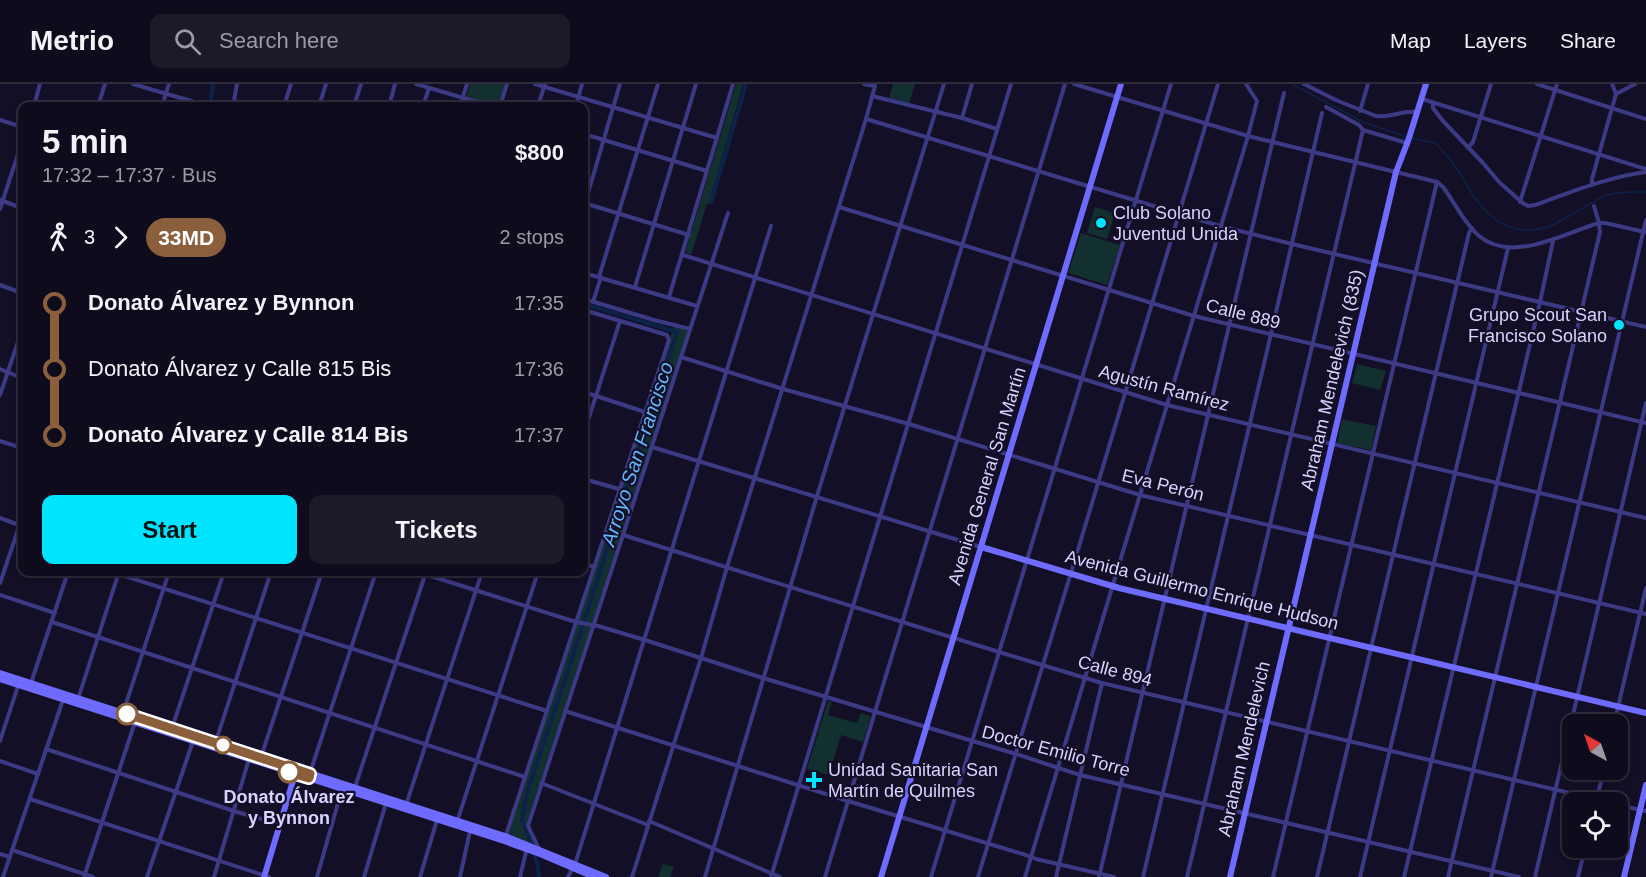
<!DOCTYPE html>
<meta charset="utf-8">
<style>
body{margin:0;font-family:Arial,sans-serif;background:#1c1929;color:#f1f3f6;height:100vh;display:flex;flex-direction:column;font-size:22px;white-space:nowrap}
*{box-sizing:border-box;margin:0}
p{font-size:20px;color:#9b9ba3}
.icon{flex:none;width:33px;height:33px;fill:none;stroke:currentColor;stroke-width:2;stroke-linecap:round;stroke-linejoin:round}
.map{position:relative;flex:1;overflow:hidden}
.panel{position:absolute;left:18px;top:18px;width:570px;height:474px;display:flex;flex-direction:column;background:#0e0b1c;border-radius:12px;box-shadow:0 3px 9px #0003,0 0 0 2px #2e2b3b}
.panel>*{flex:none}
.badge{padding:0 12px;border-radius:20px;font-size:21px;line-height:39px}
.needle{width:39px;rotate:320deg}
.controls{position:absolute;left:1562px;top:630px;display:grid;gap:12px}
.controls a{display:grid;place-items:center;width:66px;height:66px;border-radius:12px;background:#0e0b1c;box-shadow:0 3px 9px #0003,0 0 0 2px #2e2b3b;font-size:30px}
.map>.badge{position:absolute;translate:-50% -50%;box-shadow:0 0 0 3px #fff}
.legs{display:flex;align-items:center;gap:9px;height:66px;padding:0 24px;font-size:20px}
.legs p{margin-inline-start:auto}
.headline{display:flex;align-items:center;justify-content:space-between;height:102px;padding:0 24px}
h1{font-size:33px;font-weight:600;line-height:45px}
.cta{display:flex;gap:12px;margin-top:auto;padding:12px 24px}
.cta a{flex:1;height:69px;border-radius:12px;background:#00e5ff;color:#111;font-size:24px;font-weight:600;line-height:69px;text-align:center}
.cta a+a{background:#1c1929;color:#f1f3f6}
ul{padding:0 24px;list-style:none}
li{display:flex;align-items:center;gap:21px;height:66px;font-size:22px}
li i{display:grid;place-items:center;width:9px;height:100%;margin:0 8px;background:currentColor}
li i::after{content:'';width:15px;height:15px;margin:-8px;border:4px solid;border-radius:50%;background:#0e0b1c}
li p{margin-inline-start:auto}
li:first-child i{background:linear-gradient(#0000 50%,currentColor 0)}
li:last-child i{background:linear-gradient(currentColor 50%,#0000 0)}
header{display:flex;align-items:center;gap:36px;box-sizing:border-box;height:84px;padding:0 30px;background:#0e0b1c;border-bottom:2px solid #2e2b3b}
header strong{font-size:28px}
nav{display:flex;gap:33px;margin-inline-start:auto;font-size:21px}
.search{width:420px;height:54px;background:#1c1929;display:flex;align-items:center;gap:15px;box-sizing:border-box;padding:0 21px;border-radius:12px;color:#9b9ba3;font-size:22px}
.map>svg:first-child{display:block}
.green{fill:#12302f}
.lines{fill:none;stroke-linecap:round;stroke-linejoin:round}
.stream{stroke:#0c2248;stroke-width:1.5}
.canal{stroke:#0c2248;stroke-width:4}
.street{stroke:#3d3a85;stroke-width:4}
.secondary{stroke:#6f6bff;stroke-width:6}
.line-1-casing{stroke:#fff;stroke-width:14}
.line-1{stroke:#8b5e3c;stroke-width:9}
.poi-dot{fill:#00e5ff;stroke:#130f26;stroke-width:2}
.stop-1-dot{fill:#fff;stroke:#8b5e3c;stroke-width:3}
.labels{text-anchor:middle;dominant-baseline:central;stroke-width:4.5;stroke-linejoin:round;paint-order:stroke}
.poi-label{font-size:18px;fill:#d9d4ff;stroke:#130f26;text-anchor:start}
.street-label{font-size:18px;fill:#d9d4ff;stroke:#130f26}
.stop-label{font-size:18px;font-weight:bold;fill:#d9d4ff;stroke:#130f26}
.water-label{font-size:20px;font-style:italic;fill:#62b6ff;stroke:#130f26}
</style>
<header>
<strong>Metrio</strong>
<div class="search"><svg class="icon" aria-label="search" viewBox="0 0 24 24"><circle cx="10" cy="10" r="6"/><path d="M15 15l6 6"/></svg>Search here</div>
<nav><a>Map</a><a>Layers</a><a>Share</a></nav>
</header>
<div class="map">
<svg width="1646" height="793" viewBox="0 0 1646 793">
<rect width="100%" height="100%" fill="#130f26"/>
<g class="green">
<polygon points="470,0 505,0 498,22 466,14"/>
<polygon points="736,0 743,0 709,120 707,120 691,171 687,169 686,165"/>
<polygon points="893,0 915,0 909,20 889,14"/>
<polygon points="1095,123 1115,129 1107,155 1087,149"/>
<polygon points="1081,149 1120,161 1107,201 1068,189"/>
<polygon points="674,242 686,246 687,249 527,738 527,746 534,757 533,761 508,751"/>
<polygon points="1357,280 1386,287 1380,306 1352,299"/>
<polygon points="1342,335 1376,342 1371,366 1337,359"/>
<polygon points="828,617 832,618 828,631 857,639 861,629 871,632 863,658 841,651 829,691 807,685"/>
<polygon points="663,780 674,783 670,793 658,793"/>
</g>
<g class="lines">
<g class="stream">
<polyline points="1292,0 1363,38 1407,53"/>
<path d="M1412,54L1435,59L1438,62C1445,69 1451,76 1456,83C1467,99 1473,116 1488,129C1510,150 1538,151 1564,135C1578,128 1590,118 1605,112C1618,107 1632,108 1646,108"/>
</g>
<g class="canal">
<polyline points="210,22 213,0"/>
<polyline points="711,119 746,0"/>
<polyline points="532,762 522,735 528,705 571,578 677,248 584,220"/>
<polyline points="534,769 537,778 539,793"/>
</g>
<g class="street">
<polyline points="133,0 198,19"/>
<polyline points="416,0 491,22"/>
<polyline points="535,0 717,54"/>
<path d="M1074,0L1248,52L1437,98L1443,103C1455,119 1464,139 1479,152C1513,180 1564,149 1599,139H1605L1645,148"/>
<path d="M1304,0L1338,17L1376,32C1390,34 1403,26 1417,28"/>
<polyline points="1537,0 1646,35"/>
<polyline points="1612,0 1616,10 1635,0"/>
<polyline points="872,12 962,34 997,45"/>
<polyline points="1422,15 1646,85"/>
<polyline points="234,17 256,22"/>
<path d="M1433,19V24L1443,37L1483,79L1500,99L1524,120L1528,122L1535,121C1571,108 1608,93 1646,88"/>
<polyline points="34,22 40,0"/>
<polyline points="98,22 105,0"/>
<polyline points="162,22 169,0"/>
<polyline points="233,22 237,0"/>
<polyline points="284,22 291,0"/>
<polyline points="319,22 326,0"/>
<polyline points="354,22 361,0"/>
<polyline points="389,22 395,0"/>
<polyline points="423,22 429,4"/>
<polyline points="460,22 467,0"/>
<polyline points="500,22 507,0"/>
<polyline points="538,22 545,0"/>
<polyline points="576,22 582,0"/>
<polyline points="1326,23 1359,41 1363,46 1407,59"/>
<polyline points="1360,27 1368,0"/>
<polyline points="962,34 972,0"/>
<polyline points="866,35 1220,142 1292,160 1646,243"/>
<polyline points="0,36 22,43"/>
<polyline points="584,50 707,87"/>
<polyline points="1468,64 1473,58 1491,0"/>
<polyline points="1592,101 1592,95 1616,10"/>
<polyline points="0,116 22,124"/>
<polyline points="1520,118 1557,0"/>
<polyline points="584,119 689,151"/>
<polyline points="584,123 620,0"/>
<polyline points="839,123 1194,232 1646,339"/>
<polyline points="0,125 22,58"/>
<polyline points="683,171 1167,321 1646,434"/>
<polyline points="584,189 697,222"/>
<polyline points="599,193 658,0"/>
<polyline points="0,201 22,209"/>
<polyline points="635,203 696,0"/>
<polyline points="669,213 733,0"/>
<polyline points="584,215 654,236 690,245"/>
<polyline points="593,218 601,193"/>
<polyline points="681,273 783,305 909,340 1140,411 1646,530"/>
<polyline points="0,285 22,294"/>
<polyline points="584,308 645,328"/>
<polyline points="0,311 22,246"/>
<polyline points="584,349 620,237"/>
<polyline points="0,357 22,364"/>
<polyline points="652,363 981,463"/>
<polyline points="584,395 619,405"/>
<polyline points="0,434 22,442"/>
<polyline points="623,451 999,568 1102,599 1608,718"/>
<polyline points="584,480 594,483"/>
<polyline points="112,488 547,627"/>
<polyline points="418,488 576,538 598,542 645,556 763,594 1016,670 1080,691 1519,793"/>
<polyline points="0,499 22,434"/>
<polyline points="0,511 55,529"/>
<polyline points="52,538 525,693"/>
<polyline points="31,599 68,488"/>
<polyline points="78,615 119,488"/>
<polyline points="565,627 848,717 1026,771 1036,775 1114,793"/>
<polyline points="123,629 169,488"/>
<polyline points="1614,640 1646,504"/>
<polyline points="172,644 224,488"/>
<polyline points="0,657 19,599"/>
<polyline points="215,660 271,488"/>
<polyline points="46,665 237,728 280,740"/>
<polyline points="261,673 322,488"/>
<polyline points="0,677 38,690"/>
<polyline points="310,689 376,488"/>
<polyline points="541,699 648,741"/>
<polyline points="355,703 426,488"/>
<polyline points="30,715 269,793"/>
<polyline points="1596,717 1604,686"/>
<polyline points="406,721 482,488"/>
<polyline points="1617,721 1646,727"/>
<polyline points="649,737 780,793"/>
<polyline points="457,738 538,488"/>
<polyline points="505,754 669,256 667,251 584,226"/>
<polyline points="12,766 93,793"/>
<polyline points="540,767 528,742 728,129"/>
<polyline points="0,770 10,773"/>
<polyline points="3,793 64,613"/>
<polyline points="84,793 135,638"/>
<polyline points="147,793 193,657"/>
<polyline points="214,793 249,675"/>
<polyline points="317,793 342,705"/>
<polyline points="364,793 386,719"/>
<polyline points="420,793 437,736"/>
<polyline points="460,793 470,747"/>
<polyline points="520,793 527,764"/>
<polyline points="568,793 576,777 594,719 771,142"/>
<polyline points="632,793 701,574 727,483 866,35 875,2 864,0"/>
<polyline points="705,793 817,412 944,0"/>
<polyline points="771,793 1011,0"/>
<polyline points="825,793 1065,0"/>
<polyline points="931,793 1171,0"/>
<polyline points="978,793 1071,489 1218,0"/>
<polyline points="1025,793 1248,52 1257,17 1246,0"/>
<polyline points="1056,793 1102,599"/>
<polyline points="1099,793 1284,9"/>
<polyline points="1143,793 1271,250 1322,29"/>
<polyline points="1187,793 1363,46"/>
<polyline points="1273,793 1437,98"/>
<polyline points="1317,793 1469,149 1472,144"/>
<polyline points="1360,793 1508,164"/>
<polyline points="1404,793 1540,218 1553,157"/>
<polyline points="1448,793 1600,148 1599,139 1594,122"/>
<polyline points="1491,793 1646,136"/>
<polyline points="1535,793 1646,319"/>
<polyline points="1578,793 1585,764"/>
</g>
<g class="secondary">
<polyline points="981,463 1119,504 1646,629"/>
<polyline points="0,589 505,752 606,793"/>
<polyline points="0,595 504,757 540,770 594,793"/>
<polyline points="264,793 296,687"/>
<polyline points="881,793 1121,0"/>
<polyline points="1230,793 1396,88 1408,57 1426,0"/>
<polyline points="1624,793 1646,701"/>
</g>
</g>
<g class="lines">
<g class="line-1-casing">
<polyline id="line-1" points="127,630 310,690 309,694 289,688"/>
</g>
<use href="#line-1" class="line-1"/>
</g>
<g class="poi-dot">
<circle cx="1101" cy="139" r="6"/>
<circle cx="1619" cy="241" r="6"/>
<path d="M811 687h6v6h6v6h-6v6h-6v-6h-6v-6h6z"/>
</g>
<g class="stop-1-dot">
<circle cx="127" cy="630" r="10"/>
<circle cx="223" cy="661" r="8"/>
<circle cx="289" cy="688" r="10"/>
</g>
<g class="labels">
<g class="poi-label">
<text x="1113" y="129">Club Solano<tspan x="1113" dy="21">Juventud Unida</tspan></text>
<text x="1607" y="231" text-anchor="end">Grupo Scout San<tspan x="1607" dy="21">Francisco Solano</tspan></text>
<text x="828" y="686">Unidad Sanitaria San<tspan x="828" dy="21">Martín de Quilmes</tspan></text>
</g>
<g class="street-label">
<text transform="translate(1243 230) rotate(14)">Calle 889</text>
<text transform="translate(1332 296) rotate(-77)">Abraham Mendelevich (835)</text>
<text transform="translate(1164 304) rotate(15)">Agustín Ramírez</text>
<text transform="translate(987 392) rotate(-73)">Avenida General San Martín</text>
<text transform="translate(1163 401) rotate(14)">Eva Perón</text>
<text transform="translate(1202 506) rotate(14)">Avenida Guillermo Enrique Hudson</text>
<text transform="translate(1115 587) rotate(15)">Calle 894</text>
<text transform="translate(1244 665) rotate(-77)">Abraham Mendelevich</text>
<text transform="translate(1056 667) rotate(15)">Doctor Emilio Torre</text>
</g>
<g class="stop-label">
<text x="289" y="713">Donato Álvarez<tspan x="289" dy="21">y Bynnon</tspan></text>
</g>
<g class="water-label">
<text transform="translate(637 370) rotate(-72)">Arroyo San Francisco</text>
</g>
</g>
</svg>
<div class="controls">
<a><svg class="needle" viewBox="-14 -14 28 28"><path d="M0-13l5 13h-10z" fill="#e53935"/><path d="M0 13l5-13h-10z" fill="#9b9ba3"/></svg></a>
<a><svg class="icon" aria-label="locate" viewBox="0 0 24 24"><circle cx="12" cy="12" r="6"/><path d="M12 2v4M12 18v4M2 12h4M18 12h4"/></svg></a>
</div>
<section class="panel">
<div class="headline"><div><h1>5 min</h1><p>17:32 – 17:37 · Bus</p></div><b>$800</b></div>
<div class="legs"><svg class="icon" aria-label="walk" viewBox="0 0 24 24"><circle cx="13" cy="4" r="2"/><path d="M13 8l-2 6 4 7M11 14l-3 7M7 12l3-4h3l4 4"/></svg>3<svg class="icon" aria-label="forward" viewBox="0 0 24 24"><path d="M9 5l7 7-7 7"/></svg><b class="badge" style="background:#8b5e3c;color:#fff">33MD</b><p>2 stops</p></div>
<ul>
<li><i style="color:#8b5e3c"></i><b>Donato Álvarez y Bynnon</b><p>17:35</p></li>
<li><i style="color:#8b5e3c"></i><span>Donato Álvarez y Calle 815 Bis</span><p>17:36</p></li>
<li><i style="color:#8b5e3c"></i><b>Donato Álvarez y Calle 814 Bis</b><p>17:37</p></li>
</ul>
<div class="cta"><a>Start</a><a>Tickets</a></div>
</section>
</div>
